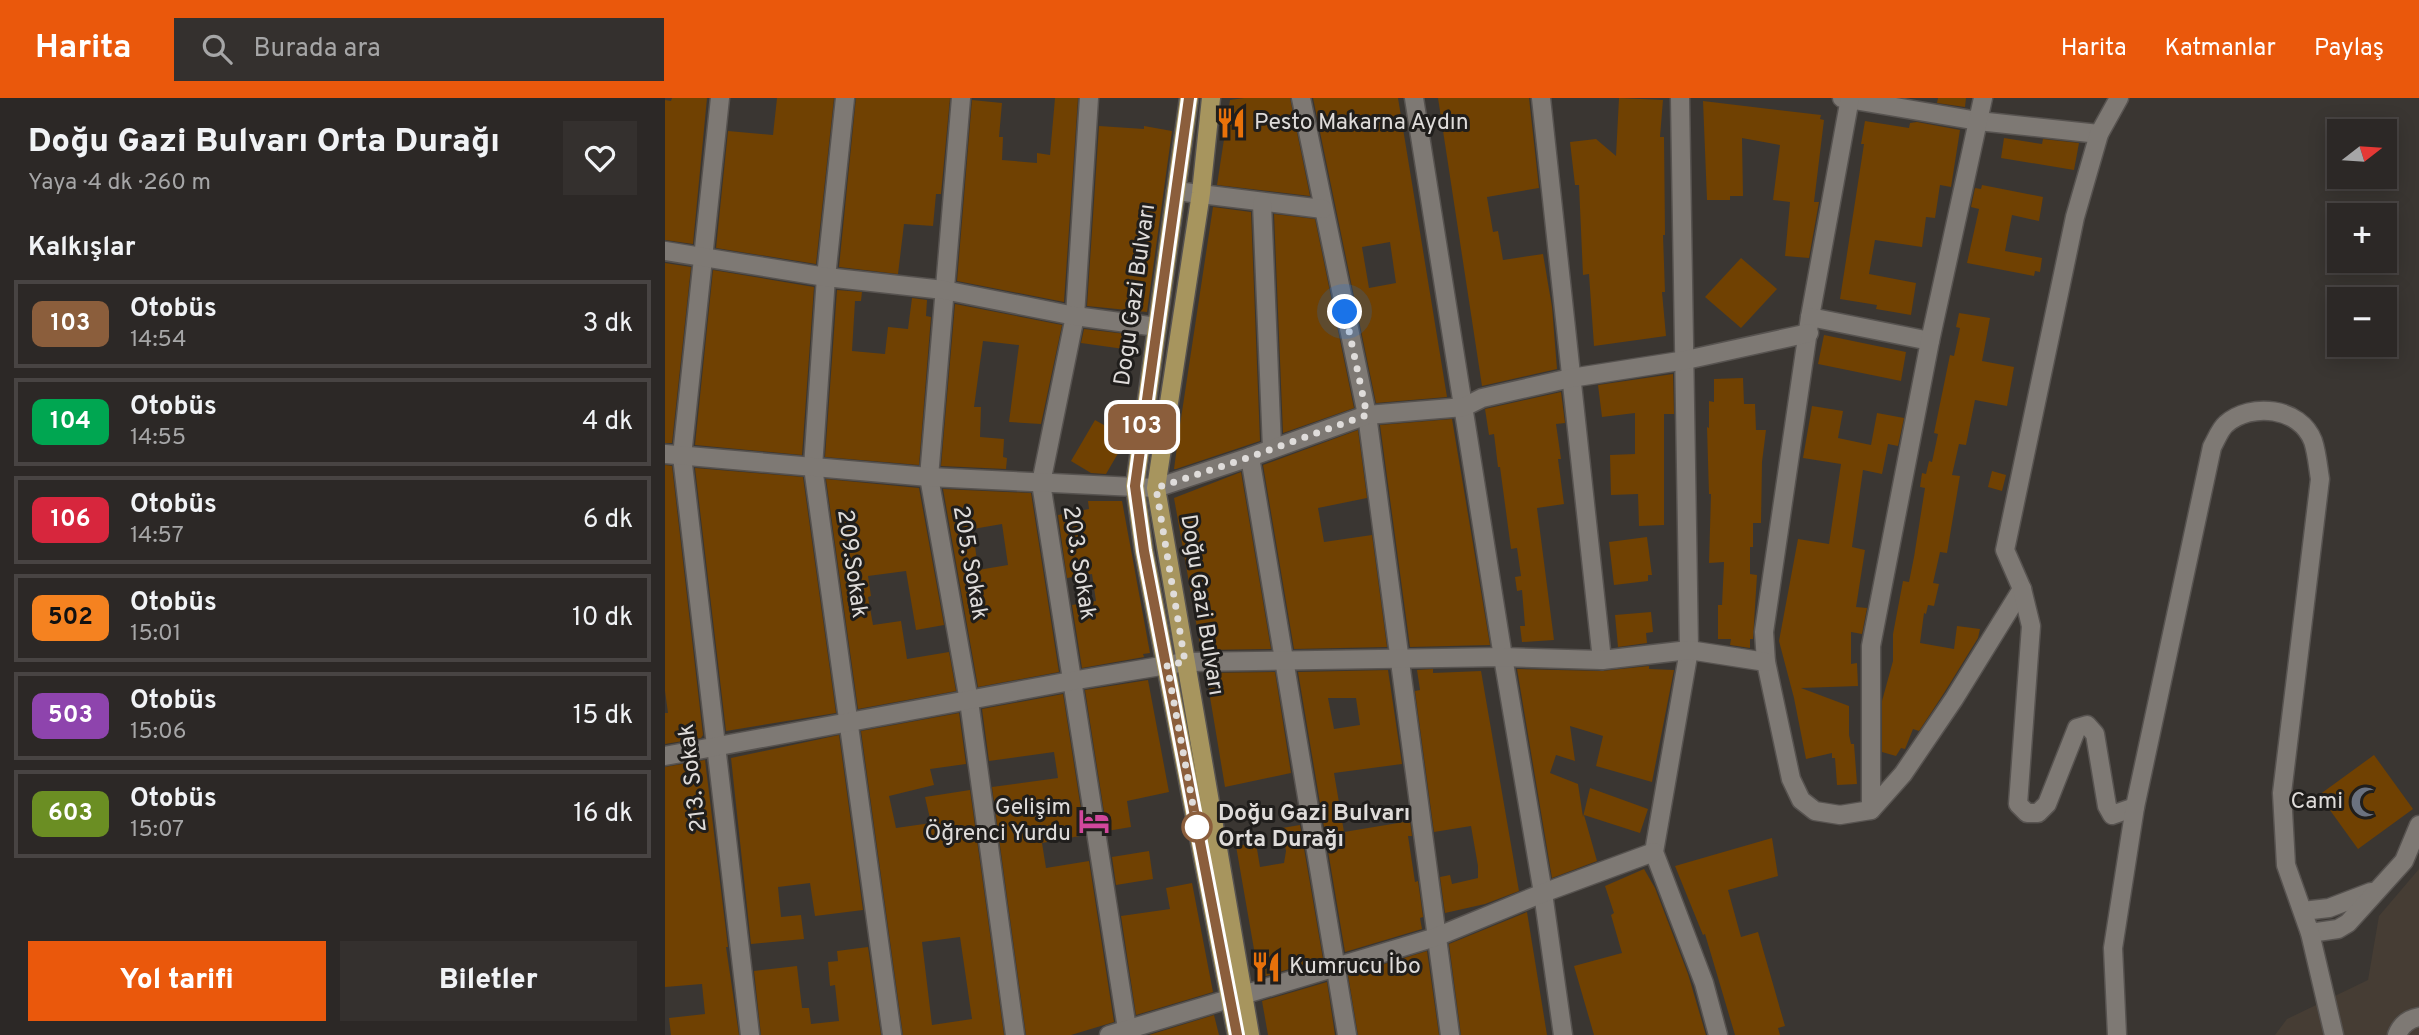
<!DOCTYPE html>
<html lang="tr">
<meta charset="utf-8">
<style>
body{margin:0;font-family:Overpass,sans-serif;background:#34302e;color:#f1f3f6;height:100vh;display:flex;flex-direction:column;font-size:26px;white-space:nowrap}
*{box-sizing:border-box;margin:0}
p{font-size:23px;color:#a6a6a7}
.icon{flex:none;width:38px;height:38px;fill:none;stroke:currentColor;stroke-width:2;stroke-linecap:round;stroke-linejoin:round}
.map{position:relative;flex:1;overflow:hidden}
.drawer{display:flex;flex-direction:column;background:#2c2826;width:665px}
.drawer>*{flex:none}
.badge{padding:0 14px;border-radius:10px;font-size:24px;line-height:46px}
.needle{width:46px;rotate:73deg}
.controls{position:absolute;left:1662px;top:21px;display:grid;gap:14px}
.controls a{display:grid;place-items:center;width:70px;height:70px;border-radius:0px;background:#2c2826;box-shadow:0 4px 18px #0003,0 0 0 2px #484443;font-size:35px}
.you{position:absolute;width:35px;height:35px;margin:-18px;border:5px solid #fff;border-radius:50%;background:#1a73e8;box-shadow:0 0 0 10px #1a73e833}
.map>.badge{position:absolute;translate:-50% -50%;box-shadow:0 0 0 4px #fff}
h2{padding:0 28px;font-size:26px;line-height:63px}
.round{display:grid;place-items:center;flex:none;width:74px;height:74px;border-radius:0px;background:#34302e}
.head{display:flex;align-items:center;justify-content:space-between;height:119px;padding:0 28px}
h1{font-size:33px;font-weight:800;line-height:52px}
.primary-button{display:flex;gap:14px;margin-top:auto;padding:14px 28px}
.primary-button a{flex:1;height:80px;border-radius:0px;background:#ea580c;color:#fff;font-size:28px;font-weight:800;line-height:80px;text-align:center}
.primary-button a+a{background:#34302e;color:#f1f3f6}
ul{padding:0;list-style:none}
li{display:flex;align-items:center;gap:21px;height:88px;margin:0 14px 10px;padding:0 14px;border:4px solid #484443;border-radius:0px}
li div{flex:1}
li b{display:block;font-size:26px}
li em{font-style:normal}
li .badge{min-width:77px;font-weight:700;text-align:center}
header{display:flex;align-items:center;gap:42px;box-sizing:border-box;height:98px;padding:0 35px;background:#ea580c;color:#fff}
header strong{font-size:33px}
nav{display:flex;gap:38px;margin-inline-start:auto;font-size:24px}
.search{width:490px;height:63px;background:#34302e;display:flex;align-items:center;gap:18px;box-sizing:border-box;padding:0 24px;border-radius:0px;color:#a6a6a7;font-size:26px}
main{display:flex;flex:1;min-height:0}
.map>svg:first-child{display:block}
.built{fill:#463d34}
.building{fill:#704102;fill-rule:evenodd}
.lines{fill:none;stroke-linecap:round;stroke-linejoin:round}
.minor-casing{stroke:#575350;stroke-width:21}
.major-casing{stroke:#575350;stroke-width:21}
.minor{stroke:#7e7974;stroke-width:18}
.major{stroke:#a7955e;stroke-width:18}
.line-casing{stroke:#fff;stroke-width:16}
.line{stroke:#8b5e3c;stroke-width:10}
.walk{stroke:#dfdcda;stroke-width:7;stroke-dasharray:0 12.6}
.stop-dot{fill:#fff;stroke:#8b5e3c;stroke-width:3.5}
.labels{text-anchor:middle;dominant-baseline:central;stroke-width:6;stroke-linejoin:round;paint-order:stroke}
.poi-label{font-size:23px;fill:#dfdcda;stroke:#201e1c;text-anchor:start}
.street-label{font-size:23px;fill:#dfdcda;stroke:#201e1c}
.stop-label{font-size:23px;font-weight:bold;fill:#dfdcda;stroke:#201e1c;text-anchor:start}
</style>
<header>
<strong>Harita</strong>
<div class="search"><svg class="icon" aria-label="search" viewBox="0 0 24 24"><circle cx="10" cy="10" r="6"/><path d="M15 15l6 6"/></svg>Burada ara</div>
<nav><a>Harita</a><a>Katmanlar</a><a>Paylaş</a></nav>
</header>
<main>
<section class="drawer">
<div class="head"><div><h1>Doğu Gazi Bulvarı Orta Durağı</h1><p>Yaya · 4 dk · 260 m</p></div><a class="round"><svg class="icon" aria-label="heart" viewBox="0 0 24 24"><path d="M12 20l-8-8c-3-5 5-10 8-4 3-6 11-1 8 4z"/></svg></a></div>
<h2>Kalkışlar</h2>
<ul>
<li><span class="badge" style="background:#8b5e3c;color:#fff">103</span><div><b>Otobüs</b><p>14:54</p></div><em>3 dk</em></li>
<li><span class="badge" style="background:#00a651;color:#fff">104</span><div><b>Otobüs</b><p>14:55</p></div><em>4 dk</em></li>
<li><span class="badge" style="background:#d7263d;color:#fff">106</span><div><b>Otobüs</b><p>14:57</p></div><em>6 dk</em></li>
<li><span class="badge" style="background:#f58220;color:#111">502</span><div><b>Otobüs</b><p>15:01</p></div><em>10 dk</em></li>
<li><span class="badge" style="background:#8e44ad;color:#fff">503</span><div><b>Otobüs</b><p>15:06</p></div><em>15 dk</em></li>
<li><span class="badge" style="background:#6b8e23;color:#fff">603</span><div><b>Otobüs</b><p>15:07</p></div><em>16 dk</em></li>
</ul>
<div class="primary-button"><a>Yol tarifi</a><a>Biletler</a></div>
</section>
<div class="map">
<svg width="1754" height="937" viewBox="0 0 1754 937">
<rect width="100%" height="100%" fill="#3a3632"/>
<polygon class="built" points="1754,771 1754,937 1610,937 1622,921 1703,882 1714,818"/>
<g class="building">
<polygon points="7,0 42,0 28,146 0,142 0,2 6,3"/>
<polygon points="112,0 169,0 151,166 51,150 63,33 108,37"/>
<polygon points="191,0 285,0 276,96 271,96 268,128 239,126 233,176 174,169"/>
<polygon points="390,0 413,0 399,204 292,183 307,2 337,5 334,39 338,39 337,62 372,65 372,55 385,57"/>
<polygon points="579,0 625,0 645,98 552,87 565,2"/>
<path d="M648,0H733L782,299L711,305ZM725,144L731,185L704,190L697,149Z"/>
<polygon points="773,0 864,0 874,90 822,99 828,134 833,133 838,162 878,156 887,209 892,271 817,288"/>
<polygon points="954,0 998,2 995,39 999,39 1000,137 998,137 1000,194 997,194 1001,238 929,248 924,176 918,177 914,87 910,87 905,44 931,41 951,58"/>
<polygon points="1273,0 1301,0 1300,9 1272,5"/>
<polygon points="1038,3 1156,17 1155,21 1159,22 1149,104 1154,104 1144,160 1120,158 1125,104 1108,102 1115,47 1077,40 1078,98 1065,98 1065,102 1042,102"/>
<polygon points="1200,23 1244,30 1245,25 1252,24 1295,32 1286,89 1275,87 1270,120 1261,119 1257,149 1210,142 1204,176 1251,185 1246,217 1211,211 1212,207 1175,201 1199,46 1196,46"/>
<polygon points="434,28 479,31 479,28 507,33 482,214 422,208"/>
<polygon points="1339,40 1377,46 1378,41 1414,45 1409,72 1336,60"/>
<polygon points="1317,87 1378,99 1374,123 1347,117 1340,153 1377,160 1375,174 1370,173 1369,178 1302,165 1314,111 1306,109 1310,90 1316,91"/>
<polygon points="548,109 586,114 595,343 511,371 509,371 515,327"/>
<polygon points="609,116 650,121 689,310 618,335"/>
<polygon points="1076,160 1112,191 1076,230 1040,199"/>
<polygon points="0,165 26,169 7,345 0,345"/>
<polygon points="48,172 149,189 137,357 30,347"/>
<polygon points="172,192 197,194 196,203 190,203 187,253 220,256 223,229 243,231 247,200 262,202 261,218 266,219 254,367 160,359"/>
<polygon points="290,206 397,227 376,326 344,324 354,247 318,243 309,309 316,309 315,339 339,341 338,359 342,360 341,371 276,368"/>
<polygon points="1294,215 1325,220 1317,263 1349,269 1342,308 1310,302 1301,347 1294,346 1287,377 1295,378 1282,455 1275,454 1268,485 1274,486 1269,508 1263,507 1261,516 1259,515 1255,545 1289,551 1292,528 1315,531 1313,540 1279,595 1254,633 1248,631 1240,651 1236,650 1231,658 1217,654 1217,603 1228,563 1228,536 1238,483 1244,484 1249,459 1260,390 1255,389 1257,375 1261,376 1264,363 1267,364 1273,336 1269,335 1285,257 1289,258 1295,230 1291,229"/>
<polygon points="419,231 461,236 459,251 416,245"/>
<polygon points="1159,237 1241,254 1236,283 1153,266"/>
<polygon points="1008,276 1009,316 999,316 999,427 974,428 973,396 946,397 945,357 970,356 970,315 937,319 933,287"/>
<polygon points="1078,280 1079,306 1090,306 1091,332 1101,332 1097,364 1096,425 1088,425 1088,449 1085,449 1085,476 1092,477 1088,541 1085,541 1085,550 1065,547 1066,541 1053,541 1053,507 1057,507 1059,464 1044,465 1046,396 1044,396 1042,329 1044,330 1044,303 1049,304 1049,281"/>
<polygon points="896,294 900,325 891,326 896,361 893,361 899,406 872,410 889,542 857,544 855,528 860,528 857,492 852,493 850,479 856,478 852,450 846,451 835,369 833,369 829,336 824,337 820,311"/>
<polygon points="1147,308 1178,313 1173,340 1206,347 1212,315 1239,320 1233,348 1223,346 1217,376 1198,372 1187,449 1200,452 1191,509 1202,510 1197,536 1186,534 1186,566 1192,565 1193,588 1136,590 1184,608 1184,637 1186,646 1189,646 1192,686 1172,687 1170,660 1167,660 1167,655 1141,661 1129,600 1114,543 1133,441 1164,446 1176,366 1138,360"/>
<polygon points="787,321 825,547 745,549 715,327"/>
<polygon points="430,322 462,340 441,376 426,375 406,363"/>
<polygon points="693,332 702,400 653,410 659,444 707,437 722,549 629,551 598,367"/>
<polygon points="0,367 7,368 38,637 36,640 0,646 0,615 3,615 0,593"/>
<polygon points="30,370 138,379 171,615 61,633"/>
<polygon points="1327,373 1341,377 1337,393 1323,389"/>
<polygon points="576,374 606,551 536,552 509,400"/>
<polygon points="161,381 254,390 279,527 251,532 241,473 203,478 206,498 203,499 208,527 236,523 242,561 284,554 291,593 193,611"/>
<path d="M278,391L366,395L394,574L313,589ZM337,426L343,467L313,472L308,431Z"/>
<polygon points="423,403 457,403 485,555 478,556 479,559 417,570 407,507 431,503 427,476 402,480 393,417 424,411"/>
<polygon points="982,439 987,477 983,477 983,483 949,487 944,444"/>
<polygon points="986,514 988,534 981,535 982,545 953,549 950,517"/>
<polygon points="984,568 984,571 1009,572 987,684 931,668 938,638 905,628 910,663 891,657 885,675 913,686 918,719 925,690 983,711 975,735 919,717 932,763 887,780 852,571 937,573"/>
<polygon points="768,571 768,575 816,573 854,793 820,806 780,815 775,779 785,777 787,786 813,780 813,768 806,728 769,734 750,593 755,592 752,572"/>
<path d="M723,572L737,666L669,675L679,734L745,723L747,738H743L750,784L753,783L758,819L755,820L757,831L680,854L633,574ZM663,600H691L695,627L669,631Z"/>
<polygon points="610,574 626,675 560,689 541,575"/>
<polygon points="483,582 504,694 462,703 466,729 442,733 420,592"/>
<polygon points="398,596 420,737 377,745 381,770 424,763 449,924 406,937 361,937 327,689 393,680 389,654 324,663 317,611"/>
<path d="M294,615L301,666L265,671L269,687L224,698L231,730L266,725L260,699L305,692L339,937H238L196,633ZM295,839L307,921L267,927L257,844Z"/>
<polygon points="174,637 198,812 150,818 145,785 113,789 116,819 136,817 139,841 86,846 66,660"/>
<polygon points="1709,657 1748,711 1693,751 1654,697"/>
<polygon points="40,662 63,849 61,849 74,937 6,937 4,920 40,916 37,886 0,889 0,669"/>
<polygon points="635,727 658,861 594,880 571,748 591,745 595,769 619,765 621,753 617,730"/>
<polygon points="1107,740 1113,778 1063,792 1076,839 1093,834 1120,928 1113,930 1115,937 1070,937 1040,836 1038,837 1010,768"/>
<polygon points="484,753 488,781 451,787 447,759"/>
<polygon points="979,771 990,790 1023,876 1041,937 929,937 909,868 957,855 946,817 949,815 940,788"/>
<polygon points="527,785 548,894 471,917 456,818 505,811 501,790"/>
<polygon points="862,814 882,937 796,937 784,846"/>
<polygon points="203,849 216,937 96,937 89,873 132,868 137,910 144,910 146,926 174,923 170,887 165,888 163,864 173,863 172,853"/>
<polygon points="762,853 774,937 693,937 683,877"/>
<polygon points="662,884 670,937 603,937 597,903"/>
<polygon points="549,917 554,937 484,937"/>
</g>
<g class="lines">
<g class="minor-casing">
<g id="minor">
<polyline points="55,0 17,358 85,937"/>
<polyline points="180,0 161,179 148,369 227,937"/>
<polyline points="296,0 264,379 304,603 350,937"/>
<polyline points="424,0 410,218 376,385 463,937"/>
<polyline points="636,0 702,317 785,937"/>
<polyline points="749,0 838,559 878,795 898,937"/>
<polyline points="876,0 937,562"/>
<polyline points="1015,0 1024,552 989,754 1039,885 1053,937"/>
<polyline points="1177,0 1313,23 1434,36"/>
<polyline points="1185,0 1145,219 1099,534 1101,564 1126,681 1136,702 1150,713 1175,717 1206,712 1238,676 1289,601 1357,491 1340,452 1410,119 1434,36 1454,0"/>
<polyline points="511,93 658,111"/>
<polyline points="597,105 607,350"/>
<polyline points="0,153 161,179 279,192 410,218 492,229"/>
<polyline points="1145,219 1265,243"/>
<polyline points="0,356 264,379 491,390 585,359 702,317 799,309 817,300 906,280 1021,262 1144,235"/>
<polyline points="585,359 682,937"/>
<polyline points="1357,491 1366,528 1353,706 1362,715 1373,715 1382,706 1412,630 1422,627 1430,636 1442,708 1447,717 1470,709"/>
<polyline points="0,658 406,583 520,564 838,559 937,562 1024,552 1101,564"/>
<polyline points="1206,712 1206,548 1265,243 1318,0"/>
<polyline points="1638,813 1664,810 1706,794"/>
<polyline points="1645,835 1673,831 1683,825 1739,763 1754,727"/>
<polyline points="444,937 771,839 878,795 989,754"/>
<path d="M1452,937L1448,850L1470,709L1547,349C1551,342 1555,331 1561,326C1586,304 1635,309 1648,343C1652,355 1653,369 1655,381L1617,695L1621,767L1645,835L1669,937"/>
<path d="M1732,937C1736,927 1743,921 1754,919"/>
</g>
</g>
<g class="major-casing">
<g id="major">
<polyline points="524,0 470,388 479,453 572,937"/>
<polyline points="546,0 536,95 491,390 585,937"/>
</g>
</g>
<use href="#minor" class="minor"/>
<use href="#major" class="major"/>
</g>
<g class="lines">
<g class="line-casing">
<polyline id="line" points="524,0 470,388 479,453 572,937"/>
</g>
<use href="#line" class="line"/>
<polyline class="walk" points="532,729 502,567 520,564 491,390 585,359 702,317 680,214"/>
</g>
<defs>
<g id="restaurant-bare" transform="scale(2.415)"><path d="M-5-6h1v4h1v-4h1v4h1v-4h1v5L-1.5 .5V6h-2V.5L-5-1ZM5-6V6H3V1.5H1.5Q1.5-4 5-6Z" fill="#e8710a" stroke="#201e1c" stroke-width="2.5" paint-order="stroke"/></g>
<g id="mosque-bare" transform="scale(2.415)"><path d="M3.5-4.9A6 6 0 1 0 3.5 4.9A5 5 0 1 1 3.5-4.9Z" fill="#6b7280" stroke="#201e1c" stroke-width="2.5" paint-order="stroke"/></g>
<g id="hotel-bare" transform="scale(2.415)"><path d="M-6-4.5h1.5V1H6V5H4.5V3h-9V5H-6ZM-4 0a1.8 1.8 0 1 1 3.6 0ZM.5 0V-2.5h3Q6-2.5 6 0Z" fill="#d1479c" stroke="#201e1c" stroke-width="2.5" paint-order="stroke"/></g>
</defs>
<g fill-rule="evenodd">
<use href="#restaurant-bare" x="566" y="25"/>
<use href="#mosque-bare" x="1701" y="704"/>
<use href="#hotel-bare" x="429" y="723"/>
<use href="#restaurant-bare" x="601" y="869"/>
</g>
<circle class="stop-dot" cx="532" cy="729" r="14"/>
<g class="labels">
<g class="poi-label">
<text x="589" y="25">Pesto Makarna Aydın</text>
<text x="1678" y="704" text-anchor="end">Cami</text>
<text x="406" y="710" text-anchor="end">Gelişim<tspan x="406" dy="26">Öğrenci Yurdu</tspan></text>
<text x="624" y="869">Kumrucu İbo</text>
</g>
<g class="street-label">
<text transform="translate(471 197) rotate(-82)">Dogu Gazi Bulvarı</text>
<text transform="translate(304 465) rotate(80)">205. Sokak</text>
<text transform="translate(413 465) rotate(81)">203. Sokak</text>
<text transform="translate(186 466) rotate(82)">209.Sokak</text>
<text transform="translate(536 507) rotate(81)">Doğu Gazi Bulvarı</text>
<text transform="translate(29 680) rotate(-97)">213. Sokak</text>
</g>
<g class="stop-label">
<text x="553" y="716">Doğu Gazi Bulvarı<tspan x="553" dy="26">Orta Durağı</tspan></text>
</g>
</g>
</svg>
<div class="controls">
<a><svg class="needle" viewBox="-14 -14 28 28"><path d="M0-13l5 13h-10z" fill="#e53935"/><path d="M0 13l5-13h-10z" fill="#a6a6a7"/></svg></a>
<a>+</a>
<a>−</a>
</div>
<div class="you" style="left:680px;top:214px"></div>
<b class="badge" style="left:477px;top:329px;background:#8b5e3c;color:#fff">103</b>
</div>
</main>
